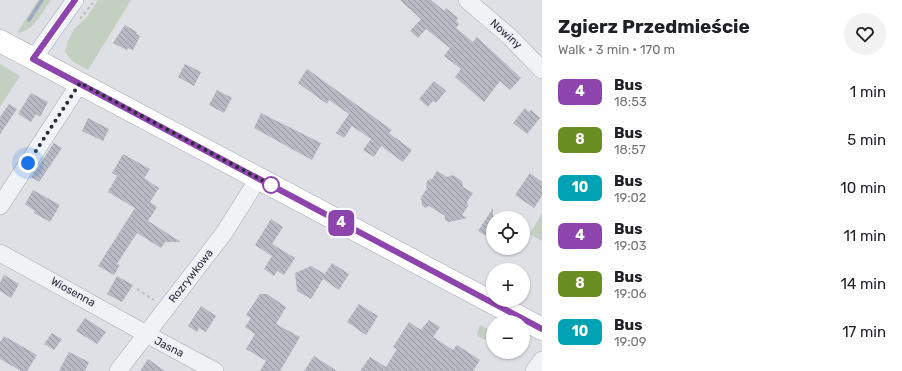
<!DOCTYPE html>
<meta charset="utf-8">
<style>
body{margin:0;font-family:Rubik,sans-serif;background:#f2f2f2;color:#202124;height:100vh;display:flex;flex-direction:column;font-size:15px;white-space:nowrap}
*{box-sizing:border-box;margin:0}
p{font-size:13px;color:#757577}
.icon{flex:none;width:22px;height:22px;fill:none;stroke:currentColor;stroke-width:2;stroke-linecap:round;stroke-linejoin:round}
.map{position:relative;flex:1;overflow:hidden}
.sheet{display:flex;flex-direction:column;background:#fff;width:360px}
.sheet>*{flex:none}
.badge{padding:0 8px;border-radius:6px;font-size:14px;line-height:26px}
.tools{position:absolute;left:486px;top:211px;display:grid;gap:8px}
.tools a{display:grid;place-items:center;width:44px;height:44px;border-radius:50%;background:#fff;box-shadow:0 1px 3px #0004;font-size:20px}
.you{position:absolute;width:20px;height:20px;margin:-10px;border:3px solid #fff;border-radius:50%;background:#1a73e8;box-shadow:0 0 0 6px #1a73e833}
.map>.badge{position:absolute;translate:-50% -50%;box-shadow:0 0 0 2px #fff}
.round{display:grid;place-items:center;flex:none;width:42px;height:42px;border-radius:21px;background:#f2f2f2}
.overview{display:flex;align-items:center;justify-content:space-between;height:68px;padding:0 16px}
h1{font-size:19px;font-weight:700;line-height:30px}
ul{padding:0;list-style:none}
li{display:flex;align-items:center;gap:12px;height:48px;padding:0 16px}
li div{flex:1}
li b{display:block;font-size:15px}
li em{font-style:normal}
li .badge{min-width:44px;font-weight:700;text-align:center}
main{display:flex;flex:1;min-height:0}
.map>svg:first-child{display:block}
.grass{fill:#c2cfc1}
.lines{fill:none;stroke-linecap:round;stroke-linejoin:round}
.stream{stroke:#9ea8c3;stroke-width:3.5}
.building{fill:url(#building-back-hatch)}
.minor-casing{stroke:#a5a7b0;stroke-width:18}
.major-casing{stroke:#a0a3b1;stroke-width:23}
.path{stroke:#b9bbc1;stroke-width:2;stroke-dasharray:3 3;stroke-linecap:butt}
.minor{stroke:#f1f2f5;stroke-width:17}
.major{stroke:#fff;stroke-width:22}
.line-casing{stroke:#fff;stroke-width:9}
.line{stroke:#8e44ad;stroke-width:6}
.walk{stroke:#2a2d3c;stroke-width:4;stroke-dasharray:0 7.2}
.stop-dot{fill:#fff;stroke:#8e44ad;stroke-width:2}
.labels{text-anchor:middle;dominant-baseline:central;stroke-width:4;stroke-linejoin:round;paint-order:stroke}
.street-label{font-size:11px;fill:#2a2d3c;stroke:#eeeff4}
</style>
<main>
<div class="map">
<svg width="542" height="371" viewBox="0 0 542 371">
<defs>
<pattern id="building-back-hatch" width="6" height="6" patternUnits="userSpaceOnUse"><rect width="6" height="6" fill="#b7b9c3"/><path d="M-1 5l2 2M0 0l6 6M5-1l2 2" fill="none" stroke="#9597a0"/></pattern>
</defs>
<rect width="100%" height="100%" fill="#dfe0e6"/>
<g class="grass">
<path d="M38,0H51C42,12 33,32 17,33Z"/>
<polygon points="98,0 131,0 88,70 72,61 65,52 68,41 74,29 87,17"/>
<polygon points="0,64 20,76 0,107"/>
<polygon points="542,213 542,241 530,234"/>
<path d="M480,325L493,332L492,338C485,340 481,340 477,334Z"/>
</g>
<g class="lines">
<polyline class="stream" points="29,20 42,0"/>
</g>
<g class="building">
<polygon points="400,0 431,0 444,11 446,8 458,18 456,21 459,24 456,28 473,42 477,37 521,78 510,90 500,81 484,102 455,77 461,69 444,56 450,48 426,29 418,38 410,31 421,19"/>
<polygon points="125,25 137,32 136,34 140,36 133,50 128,48 127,50 113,43"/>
<polygon points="185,64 201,72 194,86 178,77"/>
<polygon points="307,69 392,130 389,133 412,150 403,162 381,146 374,157 363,150 371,139 352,126 344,138 336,133 349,114 329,100 327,104 298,83"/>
<polygon points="434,81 446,91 436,103 433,101 428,107 419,99"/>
<polygon points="217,90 232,98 224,113 209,105"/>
<polygon points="31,93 48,102 40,117 36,114 31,122 18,114"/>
<polygon points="9,104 17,109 0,134 0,117"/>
<polygon points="525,108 529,112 531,110 540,118 527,134 513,123"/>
<polygon points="261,113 321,143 312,160 254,128"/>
<polygon points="88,118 109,129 103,141 82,131"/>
<polygon points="54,143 62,148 39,182 31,177"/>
<polygon points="123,154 150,169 144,178 159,188 150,202 157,207 148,221 181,242 165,242 161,248 137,233 117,264 120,265 114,275 98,266 135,208 108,192 117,176 112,173"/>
<polygon points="437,171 447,177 453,175 462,181 463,187 473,193 467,202 468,206 462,215 467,218 449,222 445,220 445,216 429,206 425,208 422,205 421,198 427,188 426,184 428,180 432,179"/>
<polygon points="530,173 542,182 542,196 534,208 515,195"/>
<polygon points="33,190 60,205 50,222 34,213 35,211 25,204"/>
<polygon points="493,208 493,240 478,231"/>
<polygon points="271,219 283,227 272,244 295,258 284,275 277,271 274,276 264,269 272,256 255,245"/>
<polygon points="332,263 349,274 339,290 323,279 311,299 297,291 295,273 311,266 325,274"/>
<polygon points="4,275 19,284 11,298 0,291 0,283"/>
<polygon points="117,276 133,285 122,302 107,294"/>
<polygon points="260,294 267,294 286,307 276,324 300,337 280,371 260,371 266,361 246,349 255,334 245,327 251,318 246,315"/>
<polygon points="359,304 378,316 366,335 347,322"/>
<polygon points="201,306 216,316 206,332 199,328 197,332 188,326"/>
<polygon points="85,318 106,332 97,344 76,331"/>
<polygon points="429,320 440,327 433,337 453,350 457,345 480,360 473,371 360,371 370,357 386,367 397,349 393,347 409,322 421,330"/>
<polygon points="52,333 62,339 54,350 44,344"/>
<polygon points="4,336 37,355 27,371 21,371 0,359 0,342"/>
<polygon points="69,352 89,362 85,371 59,371"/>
<polygon points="314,356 337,371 304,371"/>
<polygon points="148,359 165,371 140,371"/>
</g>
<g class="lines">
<g class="minor-casing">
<g id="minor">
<polyline points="467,0 509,36 542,70"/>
<polyline points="33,59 75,0"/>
<polyline points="0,206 80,83"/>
<path d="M0,253C72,292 142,333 215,371"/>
<polyline points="118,371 224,233 258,179"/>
<polyline points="534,371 542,360"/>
</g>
</g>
<g class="major-casing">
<polyline id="major" points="0,41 542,329"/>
</g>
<g class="path">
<polyline points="80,19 95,0"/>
<polyline points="137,289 154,300"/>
</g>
<use href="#minor" class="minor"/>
<use href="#major" class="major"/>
</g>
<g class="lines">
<g class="line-casing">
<polyline id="line" points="75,0 33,59 542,329"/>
</g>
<use href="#line" class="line"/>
<polyline class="walk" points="28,163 80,83 271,185"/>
</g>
<circle class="stop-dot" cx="271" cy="185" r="8"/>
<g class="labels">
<g class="street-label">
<text transform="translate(506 34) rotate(42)">Nowiny</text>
<text transform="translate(191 276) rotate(-52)">Rozrywkowa</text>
<text transform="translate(73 292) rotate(29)">Wiosenna</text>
<text transform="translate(169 347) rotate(27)">Jasna</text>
</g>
</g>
</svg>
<div class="tools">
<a><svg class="icon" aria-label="locate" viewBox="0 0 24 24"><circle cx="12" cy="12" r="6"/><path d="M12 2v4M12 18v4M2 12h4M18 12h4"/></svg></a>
<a>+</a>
<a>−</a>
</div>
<div class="you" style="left:28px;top:163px"></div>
<b class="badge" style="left:341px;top:223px;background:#8e44ad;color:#fff">4</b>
</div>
<section class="sheet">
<div class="overview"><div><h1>Zgierz Przedmieście</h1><p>Walk · 3 min · 170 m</p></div><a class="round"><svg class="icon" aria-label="heart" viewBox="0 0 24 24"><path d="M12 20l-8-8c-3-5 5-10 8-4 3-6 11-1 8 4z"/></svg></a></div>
<ul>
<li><span class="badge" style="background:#8e44ad;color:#fff">4</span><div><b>Bus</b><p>18:53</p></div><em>1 min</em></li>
<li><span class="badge" style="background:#6b8e23;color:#fff">8</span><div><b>Bus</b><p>18:57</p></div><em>5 min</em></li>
<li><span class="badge" style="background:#00a3b4;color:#fff">10</span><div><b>Bus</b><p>19:02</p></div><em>10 min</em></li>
<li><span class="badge" style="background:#8e44ad;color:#fff">4</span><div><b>Bus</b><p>19:03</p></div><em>11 min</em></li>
<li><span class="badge" style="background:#6b8e23;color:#fff">8</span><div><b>Bus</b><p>19:06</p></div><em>14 min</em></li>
<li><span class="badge" style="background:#00a3b4;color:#fff">10</span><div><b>Bus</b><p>19:09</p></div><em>17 min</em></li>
</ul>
</section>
</main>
